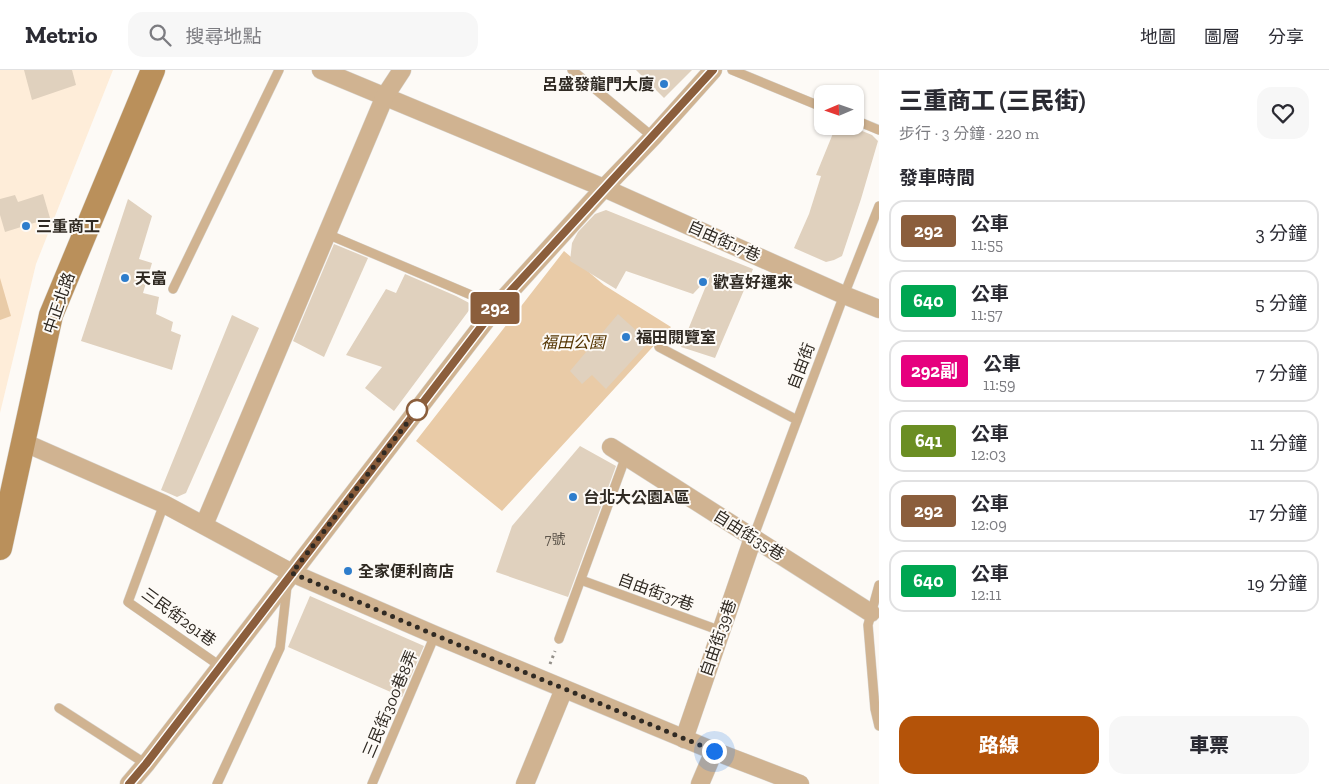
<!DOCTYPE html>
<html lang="zh-TW">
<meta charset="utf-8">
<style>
body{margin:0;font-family:"Zilla Slab","Noto Sans TC",serif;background:#f7f7f7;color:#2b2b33;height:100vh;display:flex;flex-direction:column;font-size:19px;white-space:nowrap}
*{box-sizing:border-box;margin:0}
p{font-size:16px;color:#7c7c81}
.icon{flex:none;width:28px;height:28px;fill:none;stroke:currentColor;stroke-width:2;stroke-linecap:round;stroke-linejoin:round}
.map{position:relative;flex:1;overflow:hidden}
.details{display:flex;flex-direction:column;background:#fff;width:450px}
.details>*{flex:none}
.badge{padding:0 10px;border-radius:4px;font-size:18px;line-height:32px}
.needle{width:32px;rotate:268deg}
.tools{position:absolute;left:814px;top:15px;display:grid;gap:10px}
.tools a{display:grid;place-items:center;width:50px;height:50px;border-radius:10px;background:#fff;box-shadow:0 1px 4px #0004;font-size:25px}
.you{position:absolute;width:25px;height:25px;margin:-12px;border:4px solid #fff;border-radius:50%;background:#1a73e8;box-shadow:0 0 0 8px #1a73e833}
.map>.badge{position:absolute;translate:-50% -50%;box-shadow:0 0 0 2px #fff}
h2{padding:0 20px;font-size:19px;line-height:45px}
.round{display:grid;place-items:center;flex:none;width:52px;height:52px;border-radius:15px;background:#f7f7f7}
.headline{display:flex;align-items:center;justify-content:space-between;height:85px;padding:0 20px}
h1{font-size:24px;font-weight:800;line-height:38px}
.cta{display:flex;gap:10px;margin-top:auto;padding:10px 20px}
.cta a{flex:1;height:58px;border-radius:15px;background:#b45309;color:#fff;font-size:20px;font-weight:800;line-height:58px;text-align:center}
.cta a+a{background:#f7f7f7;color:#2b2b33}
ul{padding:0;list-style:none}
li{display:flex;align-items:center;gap:15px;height:62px;margin:0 10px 8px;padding:0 10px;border:2px solid #e1e1e2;border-radius:15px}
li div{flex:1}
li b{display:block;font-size:19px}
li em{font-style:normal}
li .badge{min-width:55px;font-weight:700;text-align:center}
header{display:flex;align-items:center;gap:30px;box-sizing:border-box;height:70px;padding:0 25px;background:#fff;border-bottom:1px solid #e1e1e2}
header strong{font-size:24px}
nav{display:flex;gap:28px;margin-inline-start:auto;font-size:18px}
.search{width:350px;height:45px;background:#f7f7f7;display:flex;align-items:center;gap:12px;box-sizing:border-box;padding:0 18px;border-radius:15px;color:#7c7c81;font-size:19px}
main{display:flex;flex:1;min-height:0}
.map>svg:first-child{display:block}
.built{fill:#feedd9}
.green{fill:#e9cba7}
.building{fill:#e0d1be}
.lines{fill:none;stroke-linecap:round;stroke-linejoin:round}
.lane-casing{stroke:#d8d5d0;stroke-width:10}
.street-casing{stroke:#d8d5d0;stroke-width:19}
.secondary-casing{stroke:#d8d5d0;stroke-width:25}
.path{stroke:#938f89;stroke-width:3;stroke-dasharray:2.5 4;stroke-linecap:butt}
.lane{stroke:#d0b391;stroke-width:9}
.street{stroke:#d0b391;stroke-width:18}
.secondary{stroke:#ba905b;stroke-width:24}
.line-casing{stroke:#fff;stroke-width:11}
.line{stroke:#8b5e3c;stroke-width:8}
.walk{stroke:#302a23;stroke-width:5;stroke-dasharray:0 9}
.poi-dot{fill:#2e7dcc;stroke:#fdfaf6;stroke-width:2}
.stop-dot{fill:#fff;stroke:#8b5e3c;stroke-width:2.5}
.labels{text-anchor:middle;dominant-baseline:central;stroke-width:4;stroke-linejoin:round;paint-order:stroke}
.number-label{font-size:14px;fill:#5c544a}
.poi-label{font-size:16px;font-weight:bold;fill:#302a23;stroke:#fdfaf6;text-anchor:start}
.street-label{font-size:16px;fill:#302a23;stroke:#fdfaf6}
.park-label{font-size:16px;font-style:italic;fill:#543400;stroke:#fdfaf6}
</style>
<header>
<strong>Metrio</strong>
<div class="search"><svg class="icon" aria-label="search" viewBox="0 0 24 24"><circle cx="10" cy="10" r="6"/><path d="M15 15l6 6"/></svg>搜尋地點</div>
<nav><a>地圖</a><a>圖層</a><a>分享</a></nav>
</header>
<main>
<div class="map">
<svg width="879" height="714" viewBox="0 0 879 714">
<rect width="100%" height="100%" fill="#fdfaf6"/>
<polygon class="built" points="0,0 113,0 36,194 0,343"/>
<g class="green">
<polygon points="564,181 604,215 671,257 502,441 416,371"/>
<polygon points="0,208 11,246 0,250"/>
</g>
<g class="building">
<polygon points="24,0 72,0 76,15 32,30"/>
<polygon points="636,0 692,0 664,28"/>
<polygon points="836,56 850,56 872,65 878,71 861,129 842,186 834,190 826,192 794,178 809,144 821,106 816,105"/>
<polygon points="43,124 50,148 5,162 0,145 0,129 15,125 18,132"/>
<polygon points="128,129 152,146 139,189 152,193 143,223 159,227 156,244 173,252 171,261 181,265 172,300 81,271"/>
<polygon points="606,140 753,199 715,288 681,277 710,206 693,224 626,201 616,219 570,191 572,173 578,162 595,144"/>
<polygon points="334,174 368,188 324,287 293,271"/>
<polygon points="405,204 456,226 473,235 394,341 365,318 382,297 346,285 386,219 396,223"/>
<polygon points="618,244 649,272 606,319 592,305 582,314 570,301"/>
<polygon points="232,245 259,258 186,423 177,427 161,420"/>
<polygon points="580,376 616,396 568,527 496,502 512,456"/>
<polygon points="310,526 424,576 402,627 288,577"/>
</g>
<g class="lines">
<g class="lane-casing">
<g id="lane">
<polyline points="572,0 653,67"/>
<polyline points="732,0 822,37"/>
<polyline points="855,50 879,60"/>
<polyline points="327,164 497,236"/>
<polyline points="173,219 279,0"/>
<polyline points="659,277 797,350"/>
<polyline points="164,434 128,532 220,596"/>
<polyline points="753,468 844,225 879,136"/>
<polyline points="581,510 721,561"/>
<polyline points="879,515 868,555 875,639 879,656"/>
<polyline points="559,569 626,386"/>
<polyline points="59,638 146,694"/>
<polyline points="217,714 280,578 287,516"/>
<polyline points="372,714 435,565"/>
</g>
</g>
<g class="street-casing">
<g id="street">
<polyline points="321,0 604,118 844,225 879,239"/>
<polyline points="23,372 164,434 292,503 435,565 714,681 700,714"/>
<polyline points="611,377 871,543"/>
<polyline points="204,455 385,26 402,0"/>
<polyline points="684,669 753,468"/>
<polyline points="714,681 800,714"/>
<polyline points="129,714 146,694 497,236 604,118 653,67 713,0"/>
<polyline points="525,714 564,619"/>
</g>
</g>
<g class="secondary-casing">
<polyline id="secondary" points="0,478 51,245 153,0"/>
</g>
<polyline class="path" points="550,594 555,581"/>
<use href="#lane" class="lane"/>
<use href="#street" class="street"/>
<use href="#secondary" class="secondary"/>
</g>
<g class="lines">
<g class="line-casing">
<polyline id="line" points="129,714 146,694 497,236 713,0"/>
</g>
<use href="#line" class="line"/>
<polyline class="walk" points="417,340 292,503 435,565 714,681"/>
</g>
<g class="poi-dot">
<circle cx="664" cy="14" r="5"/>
<circle cx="26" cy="156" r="5"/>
<circle cx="125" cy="208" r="5"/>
<circle cx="703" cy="212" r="5"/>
<circle cx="626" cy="267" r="5"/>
<circle cx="573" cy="427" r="5"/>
<circle cx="348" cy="501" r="5"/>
</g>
<circle class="stop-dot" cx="417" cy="340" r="10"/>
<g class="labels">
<g class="number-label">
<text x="555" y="469">7號</text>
</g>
<g class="poi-label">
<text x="654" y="14" text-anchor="end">呂盛發龍門大廈</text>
<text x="36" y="156">三重商工</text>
<text x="135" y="208">天富</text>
<text x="713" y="212">歡喜好運來</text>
<text x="636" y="267">福田閱覽室</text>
<text x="583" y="427">台北大公園A區</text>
<text x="358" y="501">全家便利商店</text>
</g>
<g class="street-label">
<text transform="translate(724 171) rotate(24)">自由街17巷</text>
<text transform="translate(59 233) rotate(-71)">中正北路</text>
<text transform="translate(801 296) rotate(-69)">自由街</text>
<text transform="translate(749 465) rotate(32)">自由街35巷</text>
<text transform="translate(656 522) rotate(20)">自由街37巷</text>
<text transform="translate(179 547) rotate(36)">三民街291巷</text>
<text transform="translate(718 568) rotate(-71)">自由街39巷</text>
<text transform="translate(390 634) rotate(-67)">三民街300巷8弄</text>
</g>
<g class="park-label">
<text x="573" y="272">福田公園</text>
</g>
</g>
</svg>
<div class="tools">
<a><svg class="needle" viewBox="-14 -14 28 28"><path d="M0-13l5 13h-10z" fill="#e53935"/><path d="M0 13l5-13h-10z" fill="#7c7c81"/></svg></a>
</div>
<div class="you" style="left:714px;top:681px"></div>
<b class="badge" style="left:495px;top:238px;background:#8b5e3c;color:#fff">292</b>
</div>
<section class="details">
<div class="headline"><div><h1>三重商工 (三民街)</h1><p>步行 · 3 分鐘 · 220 m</p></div><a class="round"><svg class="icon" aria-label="heart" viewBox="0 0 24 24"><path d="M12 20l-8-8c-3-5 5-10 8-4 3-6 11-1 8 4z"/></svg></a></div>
<h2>發車時間</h2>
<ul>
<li><span class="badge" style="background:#8b5e3c;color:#fff">292</span><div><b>公車</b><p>11:55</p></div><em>3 分鐘</em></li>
<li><span class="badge" style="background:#00a651;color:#fff">640</span><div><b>公車</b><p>11:57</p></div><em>5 分鐘</em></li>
<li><span class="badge" style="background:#e6007e;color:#fff">292副</span><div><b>公車</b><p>11:59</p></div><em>7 分鐘</em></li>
<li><span class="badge" style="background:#6b8e23;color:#fff">641</span><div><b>公車</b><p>12:03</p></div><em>11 分鐘</em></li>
<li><span class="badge" style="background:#8b5e3c;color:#fff">292</span><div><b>公車</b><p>12:09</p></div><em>17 分鐘</em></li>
<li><span class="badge" style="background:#00a651;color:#fff">640</span><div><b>公車</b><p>12:11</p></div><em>19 分鐘</em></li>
</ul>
<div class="cta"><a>路線</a><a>車票</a></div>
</section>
</main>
